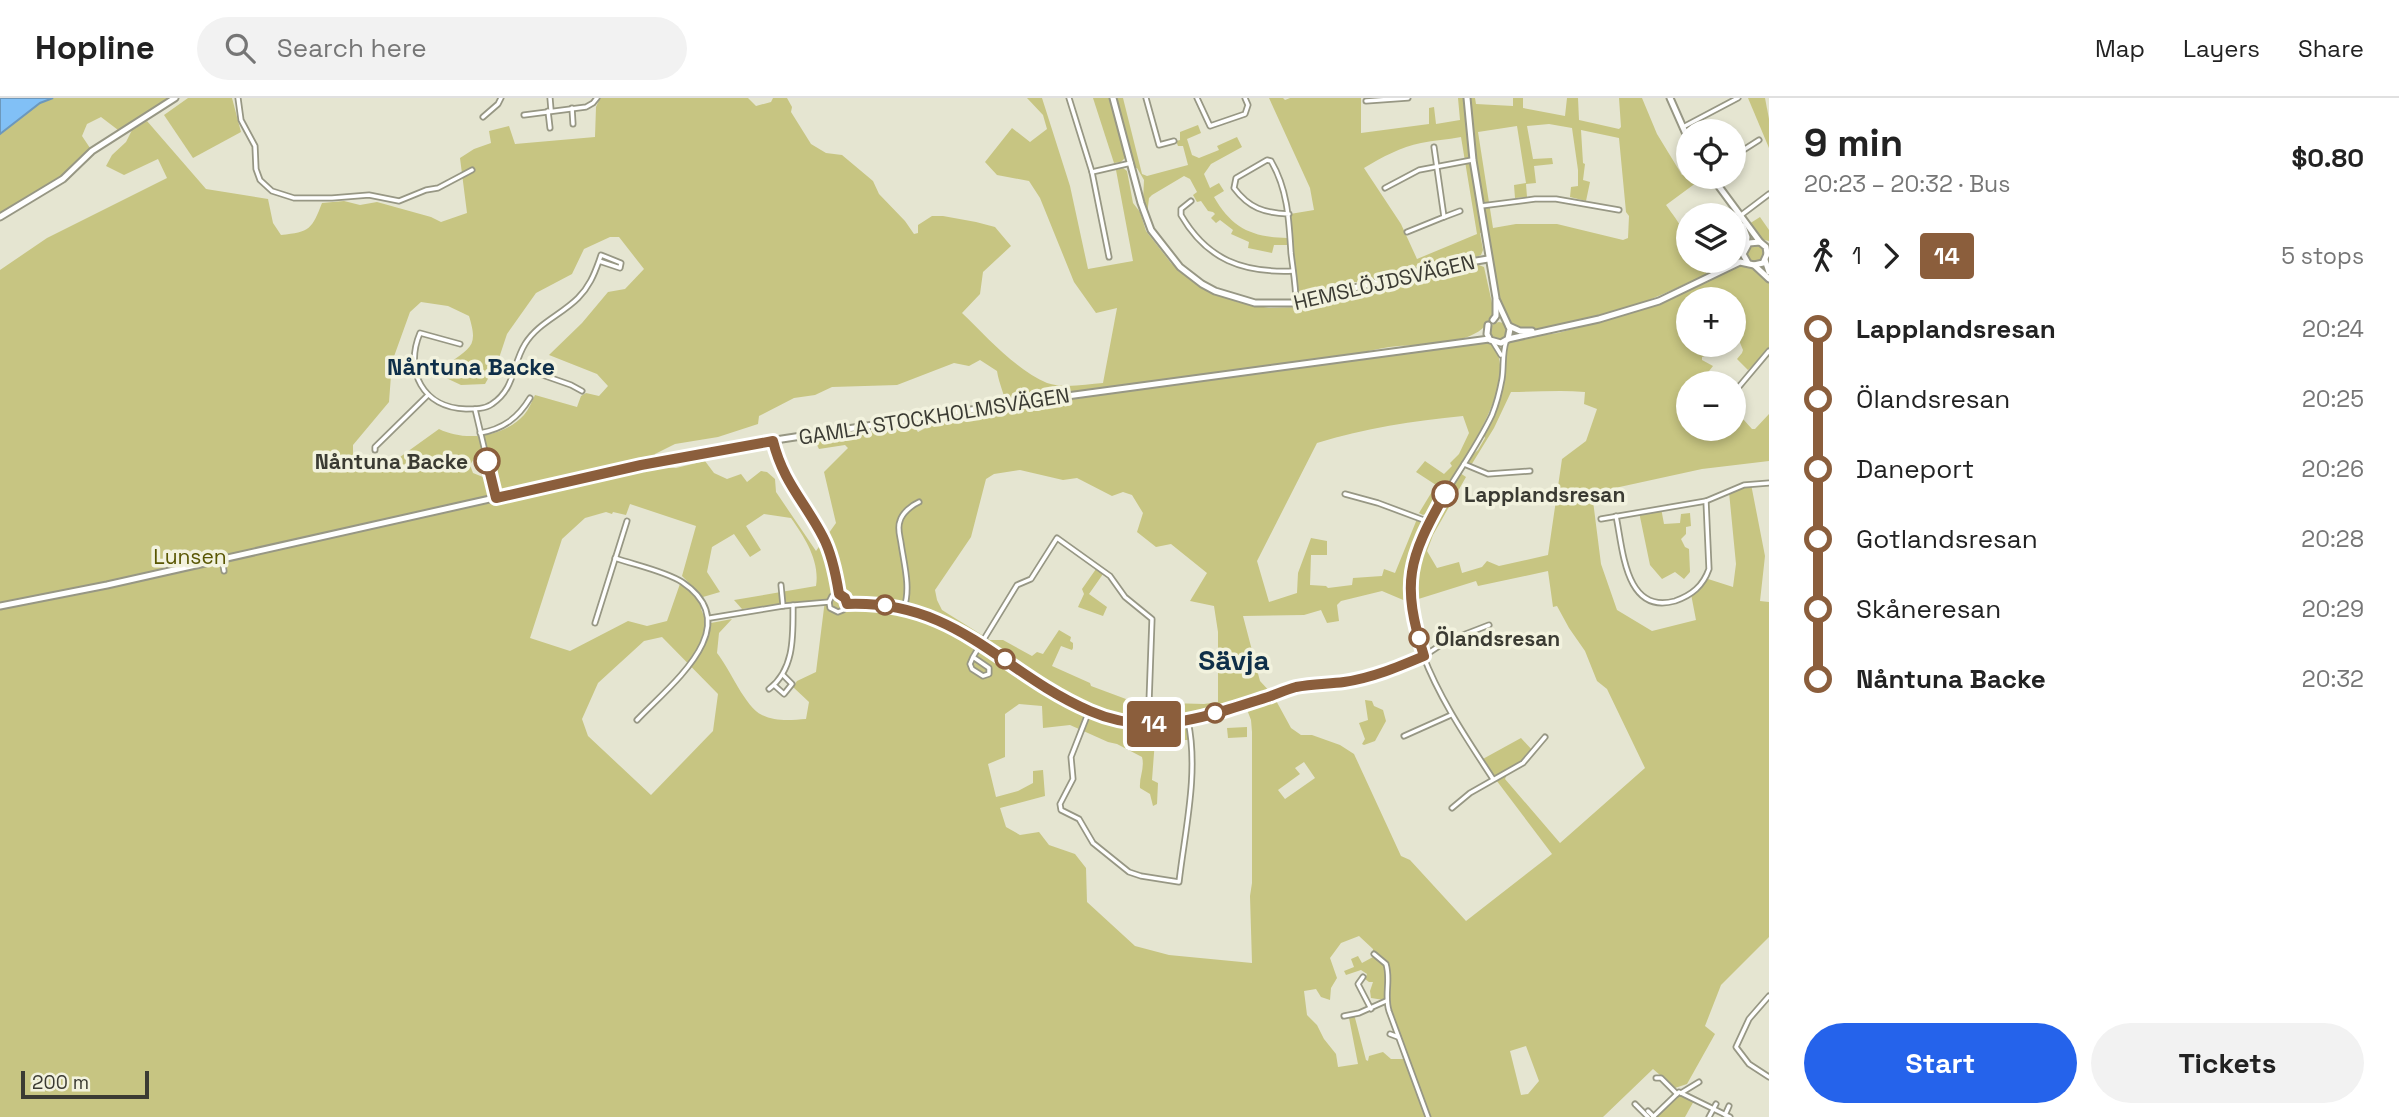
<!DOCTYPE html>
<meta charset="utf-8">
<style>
body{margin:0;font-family:"Space Grotesk",sans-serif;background:#f2f2f2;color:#222;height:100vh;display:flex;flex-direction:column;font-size:26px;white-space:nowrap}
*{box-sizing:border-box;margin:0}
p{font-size:23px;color:#767676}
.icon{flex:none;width:38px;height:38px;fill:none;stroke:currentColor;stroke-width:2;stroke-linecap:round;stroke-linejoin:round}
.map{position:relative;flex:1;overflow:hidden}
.side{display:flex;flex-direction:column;background:#fff;width:630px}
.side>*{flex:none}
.badge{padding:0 14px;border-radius:5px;font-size:24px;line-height:46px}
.controls{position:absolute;left:1676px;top:21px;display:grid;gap:14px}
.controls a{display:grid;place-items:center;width:70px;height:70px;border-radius:50%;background:#fff;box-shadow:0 4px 10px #0003;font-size:35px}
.scale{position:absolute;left:21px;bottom:18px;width:128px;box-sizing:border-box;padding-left:7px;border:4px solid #3b3b33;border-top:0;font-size:19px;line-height:24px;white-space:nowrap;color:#3b3b33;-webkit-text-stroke:5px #f2f2de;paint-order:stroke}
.map>.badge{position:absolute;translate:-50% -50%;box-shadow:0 0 0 4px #fff}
.legs{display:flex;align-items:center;gap:10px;height:77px;padding:0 35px;font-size:23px}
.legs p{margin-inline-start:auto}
.head{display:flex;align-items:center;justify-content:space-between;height:119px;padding:0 35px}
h1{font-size:38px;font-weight:800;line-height:52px}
.cta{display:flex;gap:14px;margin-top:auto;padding:14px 35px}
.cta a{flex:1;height:80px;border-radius:42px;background:#2563eb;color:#fff;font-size:28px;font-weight:800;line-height:80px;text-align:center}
.cta a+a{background:#f2f2f2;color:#222}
ul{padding:0 35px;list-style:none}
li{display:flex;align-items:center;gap:24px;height:70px;font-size:26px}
li i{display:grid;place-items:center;width:10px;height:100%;margin:0 9px;background:currentColor}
li i::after{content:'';width:18px;height:18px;margin:-9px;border:5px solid;border-radius:50%;background:#fff}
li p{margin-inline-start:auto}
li:first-child i{background:linear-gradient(#0000 50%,currentColor 0)}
li:last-child i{background:linear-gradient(currentColor 50%,#0000 0)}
header{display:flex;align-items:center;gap:42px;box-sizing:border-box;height:98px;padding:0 35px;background:#fff;border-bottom:2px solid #e0e0e0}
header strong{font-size:33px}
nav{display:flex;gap:38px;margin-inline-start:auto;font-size:24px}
.search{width:490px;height:63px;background:#f2f2f2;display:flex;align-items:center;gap:18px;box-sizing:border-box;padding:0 24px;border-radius:38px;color:#767676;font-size:26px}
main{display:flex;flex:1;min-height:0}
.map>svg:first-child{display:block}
.green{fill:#c7c582;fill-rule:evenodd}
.water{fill:#81c0f6;stroke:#6c98bc;stroke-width:2}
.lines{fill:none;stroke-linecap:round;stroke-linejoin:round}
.street-casing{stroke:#979784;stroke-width:7}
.secondary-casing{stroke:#979784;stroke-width:9}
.street{stroke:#fff;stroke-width:3.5}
.secondary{stroke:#fff;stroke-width:5}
.line-1-casing{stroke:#fff;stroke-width:16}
.line-1{stroke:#8b5e3c;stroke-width:10}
.stop-1-dot{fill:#fff;stroke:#8b5e3c;stroke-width:3.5}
.labels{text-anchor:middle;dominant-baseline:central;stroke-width:7;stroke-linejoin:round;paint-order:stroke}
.street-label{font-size:21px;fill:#3b3b33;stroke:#f2f2de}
.stop-label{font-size:21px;font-weight:bold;fill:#3b3b33;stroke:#f2f2de;text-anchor:start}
.park-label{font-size:21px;fill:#595602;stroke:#f2f2de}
.neighbourhood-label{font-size:23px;font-weight:bold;fill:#0f2f49;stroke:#f2f2de}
.district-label{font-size:28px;font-weight:bold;fill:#0f2f49;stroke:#f2f2de}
</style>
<header>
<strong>Hopline</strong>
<div class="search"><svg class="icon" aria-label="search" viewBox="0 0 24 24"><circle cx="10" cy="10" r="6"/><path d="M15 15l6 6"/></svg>Search here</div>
<nav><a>Map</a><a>Layers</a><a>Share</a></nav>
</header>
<main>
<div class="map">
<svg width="1769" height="1019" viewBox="0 0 1769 1019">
<rect width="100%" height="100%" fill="#e5e5d1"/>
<g class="green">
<polygon points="0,0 171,0 122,35 101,19 87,26 82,38 92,53 63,81 0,119"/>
<polygon points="188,0 232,0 241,34 193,60 164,17"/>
<path d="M600,0H748L756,8L771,4L773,0H787L792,9L791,14L811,46L826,55L842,57L873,83L879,96L905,123L914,136L918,135V127L932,118H943L976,124L995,129L1011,148L983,174L980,196L962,215C986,238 1016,272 1047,285C1064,291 1086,286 1103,285L1117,210L1096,215L1074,184L1040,100L1029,83L997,77L985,64L1012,30L1030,44L1047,31L1043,17L1027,0H1042L1070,88L1088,171L1133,163L1116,72L1123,70L1127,73L1133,105L1140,114L1146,133L1171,165L1194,185L1237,204L1269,210L1302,209L1304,207L1327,200L1353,197L1367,189L1397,181L1476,166L1484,169L1494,214C1483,248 1428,246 1399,248C1386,249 1373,252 1360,255L1072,294L1076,301L1121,293L1488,243C1531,277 1449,382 1428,415L1423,417L1419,415L1436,387L1416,374L1425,363L1444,376L1452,368L1450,365L1459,356L1469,335L1463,318C1413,323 1365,330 1317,345L1257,463L1269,504L1297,495L1298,475L1311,440L1327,443V457H1311L1310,487L1326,488L1328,490L1352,487L1353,480L1382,478L1384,471L1395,475L1417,421L1424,427C1412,453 1407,476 1408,504L1382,493L1341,503L1337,507L1339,523L1327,525L1321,512L1304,517L1243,518L1260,583L1273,597L1291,630L1301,637H1312L1340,647L1354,656L1401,758L1410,762L1466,823L1552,756L1481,662L1521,640L1534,654L1508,674L1505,681L1560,745L1645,670L1607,591L1597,583L1585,553L1569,530L1557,508L1553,509L1548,473L1478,488L1476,483L1412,503C1413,447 1432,421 1460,375L1466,379L1433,437L1427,453L1437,470L1459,464L1462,475L1482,469L1487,463L1499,468L1548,457L1562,361L1586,343L1597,311L1584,306L1585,294C1560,292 1536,294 1511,294L1494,330L1470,369L1468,361L1478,352L1485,340L1484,338L1501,295L1505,248L1516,241L1558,235L1659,207L1707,184L1738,166C1751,168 1759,173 1769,182V253L1748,272L1737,261L1742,255L1743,252L1734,230V201H1689V247H1707L1708,257L1702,259V262L1713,268L1702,282L1704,285H1689V331H1734V304L1740,311L1743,321L1752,331H1755L1769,316V363L1702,371L1592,395L1601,466L1617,512L1652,533L1696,522L1691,496L1705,480L1733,489L1736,466L1729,394L1751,386L1765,458L1760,503L1769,504V839L1721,887L1705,928L1715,936L1687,986L1675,990L1653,971L1603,1019H0V172L47,140L167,80L158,61L124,77L106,68L112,57L126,44L132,32L147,23L206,91L268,101L273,125L281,137C310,134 312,131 322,105L344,103L360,107L377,104L431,119L441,124L467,115L460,60L474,51L491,45L489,33L509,28L515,46L595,39L596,9ZM610,139H619L644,171L625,191L608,194L582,225L549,257L597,276L608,288L599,298L586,295L581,298L577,309L535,297C532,303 529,311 524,317C504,339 465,344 439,331L400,359L379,364L367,370L358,367L353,357V347L389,304L392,264L410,214L421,204L448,208L469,218C478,247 472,249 449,265L439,262L444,279L461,287L485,286L498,263L507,236L536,195L572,176L584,151ZM980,262L997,273C999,287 1006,298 1006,311L937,324L918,334L913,327L824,340L816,345L819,351L845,347L848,350L824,374L836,425L816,453L776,394L775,381L767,374L761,373L747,384L741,376L727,381L714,375L705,363L676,370L652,369L655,356L675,346L718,339L758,326L759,318L794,300L815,297L832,289L897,287L954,265L969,268ZM488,352L494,378L483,379L473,375L470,367L475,359ZM1020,372L1063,382L1077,380L1112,398L1123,394L1132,397L1143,415L1137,434L1156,449L1171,446L1207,475L1190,503L1214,508L1218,534V604L1204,606L1134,604L1091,588L1090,585L1052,568L1061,548L1072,552L1073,550V545L1070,543L1071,539L1059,532L1043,556L1037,554L1032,558L1003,542H990L942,512L937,502L935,492L971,439L986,381L994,376ZM630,406L696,428L682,478L703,499L720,494L707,474L712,449L734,436L750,459L761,452L746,428L764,416L791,420C805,440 820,463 816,488L734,502L742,511L825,502L816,574L797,583L793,589L809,604L806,621C792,622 776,624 762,617C745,609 730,571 717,555L719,535L732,521L711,525L708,528L701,511L703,505L681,483L667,523L647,528L628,523L570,553L530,540L562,441L585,420L606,414L612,416L613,414L626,417ZM662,539L718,596L713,633L651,697L588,638L582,621L598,585L644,543ZM1243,601L1251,622L1252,634V785L1250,798L1252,865L1169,857L1135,848L1087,804L1086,770L1075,756L1049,747L1039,734L1020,737L1006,729L1000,710L1045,698L1043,672L1033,673V685L1018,693L996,699L988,666L1005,659V616L1019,606L1042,608L1043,630L1070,627L1108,644L1117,646L1142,659C1145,670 1139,679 1140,690L1150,696L1153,708L1157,706L1158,685L1152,682L1155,642H1191L1187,627C1157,636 1119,627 1090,617L1084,627L1089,610L1148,624L1174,623L1195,615ZM1304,664L1315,680L1285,701L1278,692L1300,676L1295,670ZM1359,838L1373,851V859L1362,865L1358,858L1351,861L1354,869L1344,873L1346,877L1361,872L1367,876L1365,881L1369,884H1373L1370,893L1371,900L1384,902L1406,961H1391L1383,954L1369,958L1368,963L1366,962L1354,916L1350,917L1349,920L1358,966L1338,969L1336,956L1324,941L1317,927L1307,917L1304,893L1316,891L1321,899L1330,902L1331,890L1337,880L1330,860L1341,845ZM1526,948L1539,983L1528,996L1521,997L1510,953Z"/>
<polygon points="1093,0 1109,0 1125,60 1121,64 1114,65"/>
<path d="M1117,0H1123L1142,76L1147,78L1188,67L1183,48H1178L1176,43L1180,42V34L1198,27L1201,35L1187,41L1192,57L1199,60L1219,52L1217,48L1237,39L1242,49L1211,66L1204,76L1210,90L1219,85L1224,93L1214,99C1232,130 1251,139 1287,140L1292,139L1290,116L1314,112L1310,90L1269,0H1283L1285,2L1290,0H1361V35L1429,26V10L1434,9L1436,26L1460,22L1458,0H1475L1476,6L1513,8V0H1523V10L1565,18L1567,0H1578L1579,22L1619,31L1621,29L1619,0H1642L1657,36L1682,77L1689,74V79H1704L1666,107C1681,128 1689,136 1689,163H1699L1707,176C1685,186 1664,196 1642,205C1622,212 1527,242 1512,227C1493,208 1491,159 1486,134L1480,135L1483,152L1481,157L1476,159L1409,172L1364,184H1349L1327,192L1326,195L1302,201L1298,199L1293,147H1274L1272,155L1248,150L1249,144L1231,136L1233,132L1220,122L1216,125L1211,120L1215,116L1213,114L1208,113L1201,103L1197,104L1193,97L1197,94L1190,81L1184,78L1152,97L1149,100L1147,117L1143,103L1144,82L1137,70H1135ZM1549,26L1572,30L1578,72V88L1571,89L1570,99L1586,103L1590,84L1583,82L1585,66L1583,65L1581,32L1619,40L1626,114L1629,118L1628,140L1623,142L1557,126H1516L1493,130L1478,34L1517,28L1526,85L1514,87L1515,100L1527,99L1526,86L1536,85L1534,68L1553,66L1552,60L1533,61L1527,28ZM1461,39L1477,136L1417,161L1401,126L1364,70C1382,59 1401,49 1421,45C1434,42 1447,42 1461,39Z"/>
<polygon points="1748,0 1765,0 1769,21 1769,50"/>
<polygon points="1760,119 1769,132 1769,143 1760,141 1749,126"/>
<circle cx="1755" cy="156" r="9"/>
<circle cx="1499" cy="233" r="9"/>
<polygon points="1661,410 1664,426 1680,425 1681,416 1690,415 1691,428 1686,429 1686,436 1681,441 1685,449 1689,451 1690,474 1684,481 1675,474 1662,481 1650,467 1639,414"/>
<polygon points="1096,471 1103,476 1089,496 1107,509 1103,518 1078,509 1084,496 1082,491"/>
<polygon points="1365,602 1372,603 1374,608 1383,612 1386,623 1375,643 1364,647 1362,646 1365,641 1359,625 1368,622"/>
<polygon points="1247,629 1247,639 1228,640 1227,630"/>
<polygon points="1679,994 1695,1001 1685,1019 1653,1019"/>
</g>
<polygon class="water" points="0,0 53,0 40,5 0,36"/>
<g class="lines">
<g class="street-casing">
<g id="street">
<polyline points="238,0 241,22 255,48 256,71 260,82 272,93 294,100 332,100 369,97 399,103 426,92 438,90 472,72"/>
<polyline points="550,0 551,12"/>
<polyline points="1069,0 1092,74 1109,159"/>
<polyline points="1146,0 1159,47 1174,43"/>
<polyline points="1197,0 1210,28 1245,16 1248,7 1245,0"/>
<polyline points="1366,3 1408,0"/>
<polyline points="572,10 573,26"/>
<polyline points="548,13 550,30"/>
<polyline points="524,17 586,9 593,5 597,0"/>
<polyline points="483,19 498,6 501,0"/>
<polyline points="1683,29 1738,0"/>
<polyline points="1734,58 1759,42"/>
<polyline points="1092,74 1131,65"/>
<polyline points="1385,90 1419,72 1472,62"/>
<path d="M1191,103L1181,111V117C1207,162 1243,175 1293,173"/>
<polyline points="1481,108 1535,101 1556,101 1619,112"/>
<path d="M1289,116C1264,115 1249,110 1234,90L1236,80L1267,62L1271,63C1288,92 1289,123 1291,155C1293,172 1296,188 1296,205"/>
<polyline points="1740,118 1769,96"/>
<polyline points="1444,119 1460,113"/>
<polyline points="1407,134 1444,119 1434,49"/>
<polyline points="1493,244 1501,257"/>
<path d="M460,246L420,235C404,273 423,310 466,311C475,311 485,311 492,306C515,291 512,267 525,246C538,225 561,217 578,200C589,189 594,177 599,163L620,170L621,165L601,157L599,163"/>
<polyline points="517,268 571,287 582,293"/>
<polyline points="1737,291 1769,253"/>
<polyline points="475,311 496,400"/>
<path d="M480,335C503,331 518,320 530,300"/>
<path d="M773,343C783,384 804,404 823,439C832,456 836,477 839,496"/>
<polyline points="375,352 375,349 428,297"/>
<polyline points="1464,366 1488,376 1530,373"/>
<polyline points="1345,396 1378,405 1429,424"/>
<path d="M1616,418C1623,451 1625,517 1675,503C1692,497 1703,488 1709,471L1706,403"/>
<polyline points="1601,421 1706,403 1744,387 1769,385"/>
<path d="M615,460C635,467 665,473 682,484C748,528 671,586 637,622"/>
<polyline points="222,461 224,473"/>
<polyline points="781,487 783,508"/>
<polyline points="839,496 845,500 847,506"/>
<polyline points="829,504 830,510 838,514 843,512 847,506"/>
<polyline points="829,504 832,498 839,496"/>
<polyline points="847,506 889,507 931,519 982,545 1051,591 1089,613 1105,618 1146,626 1181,625 1245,606 1292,590 1363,580 1393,571 1424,558 1445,544 1489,527"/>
<path d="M904,510C911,490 904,466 901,445C900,438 897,430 900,423C902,415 912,407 919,404"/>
<polyline points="710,520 783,508 829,504"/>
<polyline points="595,525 627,423"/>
<polyline points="973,559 970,566 972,571 983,578 989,576 989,570 973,559 1017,487 1031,481 1057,440 1110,478 1125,499 1152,521 1149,604 1146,626"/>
<polyline points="774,587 784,596 792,586 783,577"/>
<path d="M769,591C795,571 793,537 793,507"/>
<path d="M1089,613L1071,659L1073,681L1060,706L1061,712L1079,721L1093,745L1129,774L1141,778L1179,784C1185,732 1199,674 1188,623"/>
<polyline points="1404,638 1451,617"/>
<path d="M1493,681C1449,613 1382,520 1422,437C1442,395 1472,359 1492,317C1496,307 1500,292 1502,281C1504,269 1502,256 1506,244"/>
<polyline points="1452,710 1470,695 1523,665 1545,639"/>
<path d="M1374,856L1386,866C1391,882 1384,897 1389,913L1428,1019"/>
<polyline points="1363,879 1358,886 1371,911"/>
<polyline points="1769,898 1749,921 1736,949 1749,966 1769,979"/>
<polyline points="1344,918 1359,915 1386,903"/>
<polyline points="1390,936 1398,939"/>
<polyline points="1656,980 1661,980 1677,996"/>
<polyline points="1681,995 1699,984"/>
<polyline points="1635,1006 1648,1019"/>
<polyline points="1648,1013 1654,1019"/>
<polyline points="1725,1017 1729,1008"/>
<polyline points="1653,1019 1679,994 1730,1019"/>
<polyline points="1709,1019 1716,1006"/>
</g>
</g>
<g class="secondary-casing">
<g id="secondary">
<polyline points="1113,0 1141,105 1151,132 1180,169 1202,186 1215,193 1255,205 1296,205 1423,172 1488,161"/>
<polyline points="1467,0 1473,62 1496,200 1496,218 1493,222"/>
<polyline points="1670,0 1689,43"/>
<polyline points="1712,79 1760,144"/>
<polyline points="0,119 63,81 92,53 175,0"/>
<polyline points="1743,128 1747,139 1746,148"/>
<polyline points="1734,160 1744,151"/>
<polyline points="1765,162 1769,174"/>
<polyline points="1748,165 1743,156 1749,145 1760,144 1766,149 1767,156"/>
<polyline points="1754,167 1763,165 1768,154"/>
<polyline points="1488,227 1487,236 1490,242 1501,245 1508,241 1510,231 1497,203"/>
<polyline points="1509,228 1520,233 1532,233"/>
<polyline points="1508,241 1599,221 1659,203 1740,164 1754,167 1769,181"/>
<polyline points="0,508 107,487 641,367 782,341 1030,303 1489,241"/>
</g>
</g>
<use href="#street" class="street"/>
<use href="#secondary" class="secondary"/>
</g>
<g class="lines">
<g class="line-1-casing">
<path id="line-1" d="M487,363L496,400L641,367L773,343C783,384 805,404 823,439C832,456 836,477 839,496L845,500L847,506C958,502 1000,574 1090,613C1153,641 1210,617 1271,598C1279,595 1288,591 1296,589C1312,586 1328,586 1344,584C1372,580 1398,569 1424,558C1401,485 1408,461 1445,396"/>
</g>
<use href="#line-1" class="line-1"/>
</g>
<g class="stop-1-dot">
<circle cx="487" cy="363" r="12"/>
<circle cx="1445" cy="396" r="12"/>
<circle cx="885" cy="507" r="9"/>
<circle cx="1419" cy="540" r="9"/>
<circle cx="1005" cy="561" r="9"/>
<circle cx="1215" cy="615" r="9"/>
</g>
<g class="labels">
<g class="street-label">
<text transform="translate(1384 184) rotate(-13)">HEMSLÖJDSVÄGEN</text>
<text transform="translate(934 318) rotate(-9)">GAMLA STOCKHOLMSVÄGEN</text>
</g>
<g class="stop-label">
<text x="468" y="363" text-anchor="end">Nåntuna Backe</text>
<text x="1464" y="396">Lapplandsresan</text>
<text x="1435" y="540">Ölandsresan</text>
</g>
<g class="park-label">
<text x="190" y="458">Lunsen</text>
</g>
<g class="neighbourhood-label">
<text x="471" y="269">Nåntuna Backe</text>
</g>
<g class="district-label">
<text x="1234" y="562">Sävja</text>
</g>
</g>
</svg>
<div class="controls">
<a><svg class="icon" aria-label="locate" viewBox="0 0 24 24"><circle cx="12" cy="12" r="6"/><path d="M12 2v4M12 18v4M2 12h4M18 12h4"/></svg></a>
<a><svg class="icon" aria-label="layers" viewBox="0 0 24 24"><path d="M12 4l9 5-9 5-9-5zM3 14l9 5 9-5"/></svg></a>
<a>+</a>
<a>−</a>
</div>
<div class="scale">200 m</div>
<b class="badge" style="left:1154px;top:626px;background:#8b5e3c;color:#fff">14</b>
</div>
<section class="side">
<div class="head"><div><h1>9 min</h1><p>20:23 – 20:32 · Bus</p></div><b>$0.80</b></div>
<div class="legs"><svg class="icon" aria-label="walk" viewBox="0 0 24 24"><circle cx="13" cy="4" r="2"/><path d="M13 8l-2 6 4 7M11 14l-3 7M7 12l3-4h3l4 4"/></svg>1<svg class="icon" aria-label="forward" viewBox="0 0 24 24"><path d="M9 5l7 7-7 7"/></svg><b class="badge" style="background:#8b5e3c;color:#fff">14</b><p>5 stops</p></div>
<ul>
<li><i style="color:#8b5e3c"></i><b>Lapplandsresan</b><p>20:24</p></li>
<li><i style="color:#8b5e3c"></i><span>Ölandsresan</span><p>20:25</p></li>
<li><i style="color:#8b5e3c"></i><span>Daneport</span><p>20:26</p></li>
<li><i style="color:#8b5e3c"></i><span>Gotlandsresan</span><p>20:28</p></li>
<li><i style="color:#8b5e3c"></i><span>Skåneresan</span><p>20:29</p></li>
<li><i style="color:#8b5e3c"></i><b>Nåntuna Backe</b><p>20:32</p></li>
</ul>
<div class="cta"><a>Start</a><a>Tickets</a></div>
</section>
</main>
